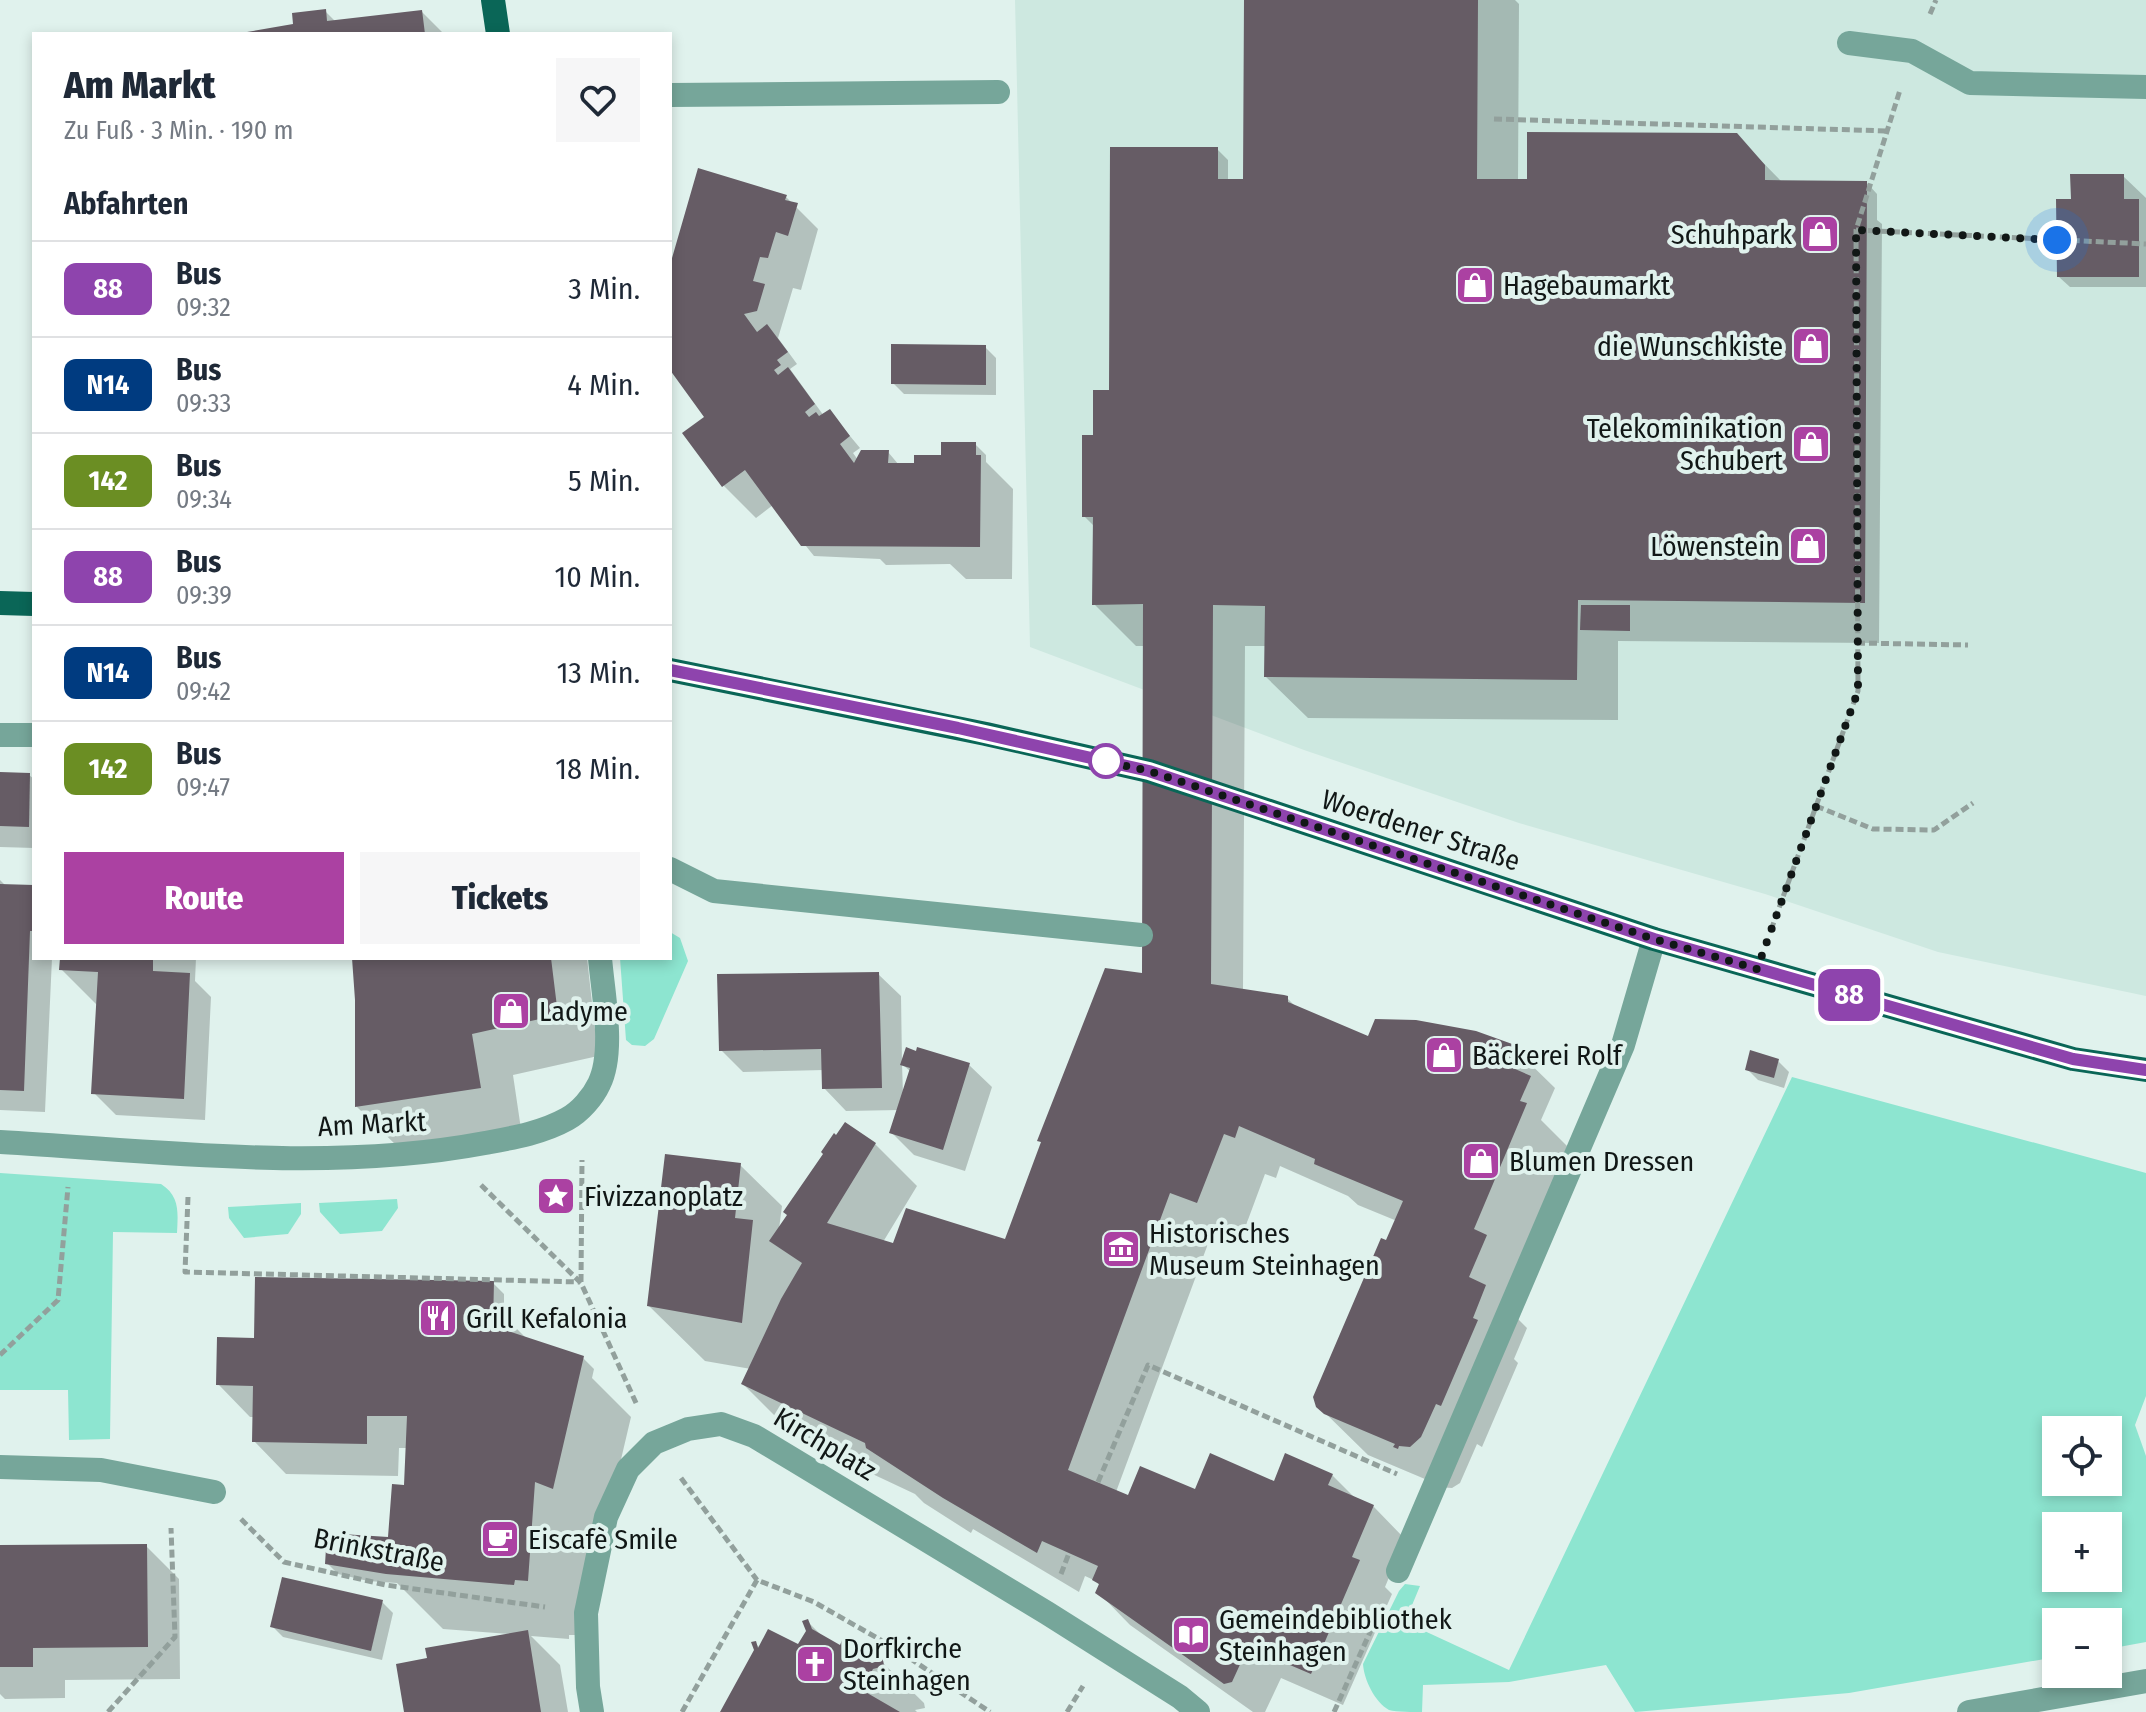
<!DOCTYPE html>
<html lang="de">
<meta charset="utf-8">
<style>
body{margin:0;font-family:"Fira Sans Condensed",sans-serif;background:#f6f6f7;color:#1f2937;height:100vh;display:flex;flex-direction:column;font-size:30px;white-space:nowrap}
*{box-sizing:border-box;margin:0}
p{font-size:26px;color:#747a83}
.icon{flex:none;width:44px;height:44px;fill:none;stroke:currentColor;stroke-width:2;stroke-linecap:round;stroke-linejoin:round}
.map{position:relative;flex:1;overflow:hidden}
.details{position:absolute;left:32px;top:32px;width:640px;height:928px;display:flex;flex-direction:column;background:#fff;border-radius:0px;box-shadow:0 4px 12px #0003}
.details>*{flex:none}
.badge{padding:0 16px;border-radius:12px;font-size:28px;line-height:52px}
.fabs{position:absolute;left:2042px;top:1416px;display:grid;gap:16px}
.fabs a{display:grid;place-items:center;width:80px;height:80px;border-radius:0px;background:#fff;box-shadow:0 4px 12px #0003;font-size:40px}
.you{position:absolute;width:40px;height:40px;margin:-20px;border:6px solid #fff;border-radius:50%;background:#1a73e8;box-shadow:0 0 0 12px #1a73e833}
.map>.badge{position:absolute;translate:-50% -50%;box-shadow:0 0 0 4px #fff}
h2{padding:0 32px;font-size:30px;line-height:72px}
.round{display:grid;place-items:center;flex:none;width:84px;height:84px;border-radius:0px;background:#f6f6f7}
.head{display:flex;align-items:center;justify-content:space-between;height:136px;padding:0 32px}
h1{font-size:38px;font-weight:800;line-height:60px}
.cta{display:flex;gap:16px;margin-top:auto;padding:16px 32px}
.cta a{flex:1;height:92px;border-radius:0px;background:#ab41a2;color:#fff;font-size:32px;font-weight:800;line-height:92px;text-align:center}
.cta a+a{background:#f6f6f7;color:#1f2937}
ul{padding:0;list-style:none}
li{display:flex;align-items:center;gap:24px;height:96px;padding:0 32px;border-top:2px solid #e0e1e3}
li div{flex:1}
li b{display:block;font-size:30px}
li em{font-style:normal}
li .badge{min-width:88px;font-weight:700;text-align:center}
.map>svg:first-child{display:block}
.built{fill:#cde8e0}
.green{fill:#8de5d0;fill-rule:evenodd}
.shadow{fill:#0003;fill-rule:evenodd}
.building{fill:#665c65}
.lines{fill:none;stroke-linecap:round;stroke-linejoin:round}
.path{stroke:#92a09c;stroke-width:5;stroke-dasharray:8 4;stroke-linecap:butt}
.minor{stroke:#76a69a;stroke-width:24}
.major{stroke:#0a6657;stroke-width:24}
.line-casing{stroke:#fff;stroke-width:18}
.line{stroke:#8e44ad;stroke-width:12}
.walk{stroke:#111716;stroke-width:8;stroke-dasharray:0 14.4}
.stop-dot{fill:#fff;stroke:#8e44ad;stroke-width:4}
.labels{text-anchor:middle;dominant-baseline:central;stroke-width:8;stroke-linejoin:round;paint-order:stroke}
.poi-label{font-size:28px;fill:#111716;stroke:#e0f2ed;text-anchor:start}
.street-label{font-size:28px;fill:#111716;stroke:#e0f2ed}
</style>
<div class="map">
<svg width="2146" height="1712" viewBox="0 0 2146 1712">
<rect width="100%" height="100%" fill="#e0f2ed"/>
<polygon class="built" points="1015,0 2146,0 2146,996 1938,952 1765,894 1519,823 1304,750 1030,647"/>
<g class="green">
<polygon points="670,932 680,938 688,961 654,1039 645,1046 632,1045 626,1040 620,958 670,958"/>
<path d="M1792,1077L2146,1173V1396L2135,1425L2146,1456V1642L2108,1649V1622H2056V1657L1849,1693L1635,1712L1606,1665L1509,1682L1423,1685L1422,1712C1413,1712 1397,1712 1389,1710C1375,1702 1364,1680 1363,1664L1399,1591L1405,1584L1420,1586L1405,1622L1509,1670ZM2056,1430H2108V1482H2056ZM2108,1526V1578H2056V1526Z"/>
<path d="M0,1173L161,1184C180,1196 178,1212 177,1233L113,1232L110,1439L69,1440L68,1390H0Z"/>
<polygon points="397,1199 398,1208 382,1231 340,1234 320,1212 319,1203"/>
<polygon points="301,1203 301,1214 288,1234 244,1238 229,1218 228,1207"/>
</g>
<g class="shadow">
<polygon points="1246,0 1515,0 1519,4 1518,181 1736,135 1782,182 1867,183 1877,194 1877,220 1882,224 1879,643 1618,641 1618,720 1308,718 1266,677 1266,646 1245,646 1243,991 1287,998 1297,1008 1369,1038 1513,1047 1555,1088 1541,1120 1567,1146 1513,1314 1527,1328 1514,1359 1518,1363 1482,1447 1477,1444 1460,1483 1452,1488 1437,1487 1432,1482 1368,1455 1318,1406 1397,1221 1358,1205 1348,1196 1280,1166 1276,1178 1265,1174 1239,1244 1212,1233 1116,1492 1129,1497 1275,1484 1332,1475 1356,1499 1373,1506 1405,1539 1385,1587 1392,1594 1343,1705 1281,1678 1265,1712 1253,1712 1130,1625 1098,1592 1100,1586 1096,1581 1085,1576 1079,1592 973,1529 971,1533 924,1503 915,1494 798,1439 743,1384 751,1369 705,1361 649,1306 740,1165 782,1206 779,1229 875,1144 917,1186 883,1242 894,1245 1006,1243 1043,1144 1039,1140 1149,975 1145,646 1136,646 1094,604 1095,527 1084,516 1095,440 1111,392 1217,149 1228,160 1228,181 1245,181"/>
<polygon points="325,11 336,22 422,12 444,34 241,34 296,26"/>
<polygon points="2123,176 2146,198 2146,287 2070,287 2059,277 2076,201"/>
<polygon points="786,197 818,229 801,290 793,288 778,338 797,364 790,369 824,416 830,412 860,448 853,453 858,460 888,452 899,465 916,465 975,444 986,455 986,462 1013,489 1012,579 966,579 950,564 886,565 880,559 814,556 773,505 756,518 724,486 707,417 670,367 670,272"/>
<polygon points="985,347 996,358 996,395 904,394 893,383"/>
<polygon points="0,774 29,775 34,779 34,848 0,847"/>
<polygon points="0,880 6,886 34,887 34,958 52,958 45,1112 0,1110"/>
<polygon points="62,958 196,958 195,981 211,997 205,1120 116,1115 94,1093 98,1006 61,969"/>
<polygon points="354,958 587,958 598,1056 513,1075 521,1129 399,1148 357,1107 357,1000"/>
<path d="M878,974L901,996L902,1063L969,1065L992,1087L965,1171L914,1155L891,1132L899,1110L846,1111L824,1088V1070L743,1072L721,1050ZM902,1064L911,1072L903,1094Z"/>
<polygon points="1778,1061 1789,1072 1784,1088 1758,1080 1747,1069"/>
<polygon points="493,1283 504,1294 504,1316 527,1339 583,1358 594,1369 592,1378 631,1417 602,1540 590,1535 583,1635 569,1635 569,1639 531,1636 560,1665 568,1712 406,1712 429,1660 509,1634 443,1629 397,1583 368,1581 338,1574 327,1563 390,1542 406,1487 408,1448 399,1448 398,1476 286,1474 254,1441 254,1417 250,1417 218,1384 256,1340"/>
<polygon points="146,1546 179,1579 180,1679 65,1680 65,1698 5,1699 0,1694 0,1547"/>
<polygon points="382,1602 393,1613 382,1660 283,1637 272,1626"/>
<polygon points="807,1621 826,1640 840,1648 847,1642 867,1662 872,1665 882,1662 924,1703 925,1708 915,1710 917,1712 721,1712 756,1650 755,1643 760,1648 799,1647 808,1631"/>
</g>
<g class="building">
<polygon points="1244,0 1478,0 1477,179 1527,179 1527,132 1737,133 1765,165 1765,180 1867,181 1865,603 1578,600 1577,680 1264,677 1265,606 1213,605 1211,984 1284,995 1288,996 1288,1002 1368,1036 1375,1019 1416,1020 1476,1031 1515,1045 1506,1065 1531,1076 1520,1101 1527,1103 1474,1229 1487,1235 1469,1277 1486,1285 1473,1318 1478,1320 1441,1406 1436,1404 1421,1437 1410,1447 1399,1446 1398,1449 1393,1447 1395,1444 1324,1414 1316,1407 1313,1397 1381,1238 1386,1240 1403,1201 1314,1164 1315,1159 1239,1126 1235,1138 1224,1134 1197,1203 1170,1193 1068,1470 1128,1495 1140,1466 1195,1489 1210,1453 1274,1481 1285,1453 1333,1474 1328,1485 1374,1505 1352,1557 1360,1560 1311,1674 1248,1647 1232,1682 1224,1684 1095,1593 1099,1584 1092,1580 1098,1566 1042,1541 1037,1553 943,1498 866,1448 865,1443 741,1384 781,1299 802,1263 769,1241 787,1215 783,1212 823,1154 821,1152 834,1133 836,1135 845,1122 876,1143 827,1223 893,1243 906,1208 1005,1239 1041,1142 1037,1141 1105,968 1142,973 1143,604 1092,605 1093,517 1082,517 1082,435 1093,435 1093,390 1109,390 1110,147 1218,147 1218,179 1243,179"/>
<polygon points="326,9 327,21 422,10 425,34 235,34 293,24 292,13"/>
<polygon points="698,168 787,195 785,200 798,203 788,236 776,232 768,258 760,257 753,281 765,284 757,311 744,314 757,332 767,324 788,352 777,360 781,365 774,370 778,375 788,367 815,404 805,412 809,417 816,412 819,416 830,409 850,436 840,444 854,463 861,450 889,450 888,463 914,463 914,455 941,455 941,442 976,442 976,455 981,455 980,547 801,546 745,470 722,487 682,433 704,417 670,370 670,265"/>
<polygon points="2070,174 2124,174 2124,199 2139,199 2139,277 2057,277 2056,199 2071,199"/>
<polygon points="891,344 986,345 986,385 891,384"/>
<polygon points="1581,605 1630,605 1630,631 1580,630"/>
<polygon points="0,772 30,773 29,827 0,826"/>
<polygon points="0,884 34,885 34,931 30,931 24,1091 0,1090"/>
<polygon points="60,958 153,958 153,971 190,973 184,1099 91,1094 98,972 59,970"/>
<polygon points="352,958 551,958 558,1015 472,1034 481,1088 355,1107 355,1000"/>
<polygon points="879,972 882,1088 822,1089 821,1049 719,1051 717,974"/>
<polygon points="906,1047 916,1051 917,1047 970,1063 943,1150 889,1133 910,1068 900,1065"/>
<polygon points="1750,1050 1779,1059 1774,1078 1745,1070"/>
<polygon points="665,1154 741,1163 735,1218 753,1220 742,1323 647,1306"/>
<polygon points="255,1277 494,1281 493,1326 584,1356 553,1489 535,1482 528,1581 515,1580 514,1585 386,1574 325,1564 327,1533 388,1537 392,1484 404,1485 407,1416 367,1416 367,1444 252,1442 253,1386 216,1385 217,1337 254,1338"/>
<polygon points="147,1544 148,1647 33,1648 33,1667 0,1667 0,1545"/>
<polygon points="282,1577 383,1600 371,1651 270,1627"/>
<polygon points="808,1619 812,1629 840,1645 843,1638 848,1640 844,1648 872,1663 883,1659 884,1666 873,1669 862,1690 900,1712 720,1712 754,1650 751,1642 756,1641 758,1648 768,1629 798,1644 806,1631 802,1621"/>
<polygon points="528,1630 541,1712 404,1712 396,1664 427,1658 425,1648"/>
</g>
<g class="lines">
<g class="path">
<polyline points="1930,14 1936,0"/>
<polyline points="1494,119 1887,131"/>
<polyline points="1856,230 2146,244"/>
<polyline points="1857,643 1968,645"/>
<polyline points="1816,806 1873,829 1934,830 1973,803"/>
<polyline points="1771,930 1858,691 1856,230 1900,90"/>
<polyline points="481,1185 581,1283 637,1405"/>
<polyline points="188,1197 185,1272 579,1282"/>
<polyline points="581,1282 582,1160"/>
<polyline points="0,1355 58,1300 68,1187"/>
<polyline points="681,1478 757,1580"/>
<polyline points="1098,1482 1148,1365 1397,1474"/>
<polyline points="241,1519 284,1562 386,1585 545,1607"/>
<polyline points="1061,1574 1069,1553"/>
<polyline points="108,1712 175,1637 171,1528"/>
<polyline points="682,1712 757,1580 814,1602 893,1647 990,1712"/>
<polyline points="1067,1712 1083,1686"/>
<polyline points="1334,1712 1381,1608"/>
</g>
<g class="minor">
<polyline points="1849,43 1912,51 1970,83 2146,87"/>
<polyline points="670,95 998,92"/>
<polyline points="0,735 34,735"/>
<polyline points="670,869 714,891 1141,935"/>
<path d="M0,1142C160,1151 326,1173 485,1143C512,1138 542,1133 567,1119C580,1112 593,1097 599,1084C615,1052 603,994 600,958"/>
<polyline points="0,1467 101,1470 214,1492"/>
<polyline points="1398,1571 1623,1045 1654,939"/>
<polyline points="592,1712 588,1687 586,1613 606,1517 628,1469 654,1443 688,1429 721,1424 754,1436 794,1460 1047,1613 1180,1697 1198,1712"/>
<polyline points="1969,1712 2146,1681"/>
</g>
<g class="major">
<polyline points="493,0 498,34"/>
<polyline points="0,603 34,604"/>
<polyline points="670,670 986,734 1149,771 1654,939 2073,1059 2146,1070"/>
</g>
</g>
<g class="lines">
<g class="line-casing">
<polyline id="line" points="670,670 958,728 1149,771 1654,939 2073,1059 2146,1070"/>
</g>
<use href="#line" class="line"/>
<polyline class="walk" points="1106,761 1095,759 1149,771 1654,939 1757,969 1858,691 1856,230 2057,240"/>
</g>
<defs>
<g id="shop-square" transform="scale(2)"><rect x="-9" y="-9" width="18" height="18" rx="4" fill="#ab41a2" stroke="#e0f2ed"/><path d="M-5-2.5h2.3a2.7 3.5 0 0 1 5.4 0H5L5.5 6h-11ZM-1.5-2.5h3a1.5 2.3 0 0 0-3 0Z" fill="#fff"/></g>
<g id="sight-square" transform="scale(2)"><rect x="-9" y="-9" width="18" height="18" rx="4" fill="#ab41a2" stroke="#e0f2ed"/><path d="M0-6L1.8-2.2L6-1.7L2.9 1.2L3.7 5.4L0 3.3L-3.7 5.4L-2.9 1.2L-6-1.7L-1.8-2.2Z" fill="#fff"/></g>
<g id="museum-square" transform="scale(2)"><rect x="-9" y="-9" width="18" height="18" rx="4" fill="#ab41a2" stroke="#e0f2ed"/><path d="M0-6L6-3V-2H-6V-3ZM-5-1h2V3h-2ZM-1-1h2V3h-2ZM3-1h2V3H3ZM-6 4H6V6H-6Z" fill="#fff"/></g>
<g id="restaurant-square" transform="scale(2)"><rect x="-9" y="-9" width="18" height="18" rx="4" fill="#ab41a2" stroke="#e0f2ed"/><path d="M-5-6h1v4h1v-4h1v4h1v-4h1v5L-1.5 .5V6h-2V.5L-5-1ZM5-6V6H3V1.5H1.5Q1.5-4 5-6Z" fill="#fff"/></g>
<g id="cafe-square" transform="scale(2)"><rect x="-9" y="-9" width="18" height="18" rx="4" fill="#ab41a2" stroke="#e0f2ed"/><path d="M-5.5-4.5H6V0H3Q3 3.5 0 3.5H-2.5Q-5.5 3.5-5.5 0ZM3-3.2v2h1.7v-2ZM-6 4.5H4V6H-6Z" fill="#fff"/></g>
<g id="library-square" transform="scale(2)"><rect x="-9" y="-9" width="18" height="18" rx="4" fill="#ab41a2" stroke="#e0f2ed"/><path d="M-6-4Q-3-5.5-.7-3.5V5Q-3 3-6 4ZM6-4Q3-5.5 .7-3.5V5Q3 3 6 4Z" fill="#fff"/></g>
<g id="church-square" transform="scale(2)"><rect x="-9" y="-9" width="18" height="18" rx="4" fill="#ab41a2" stroke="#e0f2ed"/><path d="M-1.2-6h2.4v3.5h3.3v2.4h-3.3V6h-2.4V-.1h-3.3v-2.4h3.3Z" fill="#fff"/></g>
</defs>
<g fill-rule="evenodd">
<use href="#shop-square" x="1820" y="234"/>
<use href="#shop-square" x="1475" y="285"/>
<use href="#shop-square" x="1811" y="346"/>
<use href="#shop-square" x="1811" y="444"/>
<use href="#shop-square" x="1808" y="546"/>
<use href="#shop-square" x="511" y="1011"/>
<use href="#shop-square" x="1444" y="1055"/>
<use href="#shop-square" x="1481" y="1161"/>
<use href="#sight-square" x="556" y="1196"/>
<use href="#museum-square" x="1121" y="1249"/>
<use href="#restaurant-square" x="438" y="1318"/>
<use href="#cafe-square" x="500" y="1539"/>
<use href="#library-square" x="1191" y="1635"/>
<use href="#church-square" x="815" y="1664"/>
</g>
<circle class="stop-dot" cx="1106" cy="761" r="16"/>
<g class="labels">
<g class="poi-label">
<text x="1792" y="234" text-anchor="end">Schuhpark</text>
<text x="1503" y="285">Hagebaumarkt</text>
<text x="1783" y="346" text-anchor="end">die Wunschkiste</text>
<text x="1783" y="428" text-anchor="end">Telekominikation<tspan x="1783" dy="32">Schubert</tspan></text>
<text x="1780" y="546" text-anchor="end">Löwenstein</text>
<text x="539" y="1011">Ladyme</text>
<text x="1472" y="1055">Bäckerei Rolf</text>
<text x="1509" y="1161">Blumen Dressen</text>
<text x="584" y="1196">Fivizzanoplatz</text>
<text x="1149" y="1233">Historisches<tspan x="1149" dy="32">Museum Steinhagen</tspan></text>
<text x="466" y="1318">Grill Kefalonia</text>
<text x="528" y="1539">Eiscafè Smile</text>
<text x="1219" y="1619">Gemeindebibliothek<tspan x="1219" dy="32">Steinhagen</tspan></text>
<text x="843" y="1648">Dorfkirche<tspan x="843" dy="32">Steinhagen</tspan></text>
</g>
<g class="street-label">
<text transform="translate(1421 830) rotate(18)">Woerdener Straße</text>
<text transform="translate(372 1124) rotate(-3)">Am Markt</text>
<text transform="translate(825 1444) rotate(31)">Kirchplatz</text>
<text transform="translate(379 1550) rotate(11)">Brinkstraße</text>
</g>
</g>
</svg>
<div class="fabs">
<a><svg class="icon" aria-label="locate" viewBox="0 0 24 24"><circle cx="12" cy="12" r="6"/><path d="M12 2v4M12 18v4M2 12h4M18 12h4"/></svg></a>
<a>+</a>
<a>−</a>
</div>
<div class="you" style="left:2057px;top:240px"></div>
<b class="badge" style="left:1849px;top:995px;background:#8e44ad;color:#fff">88</b>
<section class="details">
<div class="head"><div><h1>Am Markt</h1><p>Zu Fuß · 3 Min. · 190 m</p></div><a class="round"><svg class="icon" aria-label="heart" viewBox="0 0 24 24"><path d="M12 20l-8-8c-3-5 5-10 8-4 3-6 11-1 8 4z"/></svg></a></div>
<h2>Abfahrten</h2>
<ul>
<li><span class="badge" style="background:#8e44ad;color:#fff">88</span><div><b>Bus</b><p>09:32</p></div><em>3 Min.</em></li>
<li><span class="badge" style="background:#003b80;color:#fff">N14</span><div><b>Bus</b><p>09:33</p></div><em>4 Min.</em></li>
<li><span class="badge" style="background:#6b8e23;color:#fff">142</span><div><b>Bus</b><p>09:34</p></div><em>5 Min.</em></li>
<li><span class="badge" style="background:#8e44ad;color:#fff">88</span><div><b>Bus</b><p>09:39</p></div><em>10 Min.</em></li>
<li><span class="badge" style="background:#003b80;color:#fff">N14</span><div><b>Bus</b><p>09:42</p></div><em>13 Min.</em></li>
<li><span class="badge" style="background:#6b8e23;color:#fff">142</span><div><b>Bus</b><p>09:47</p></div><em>18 Min.</em></li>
</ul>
<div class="cta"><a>Route</a><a>Tickets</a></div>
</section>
</div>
